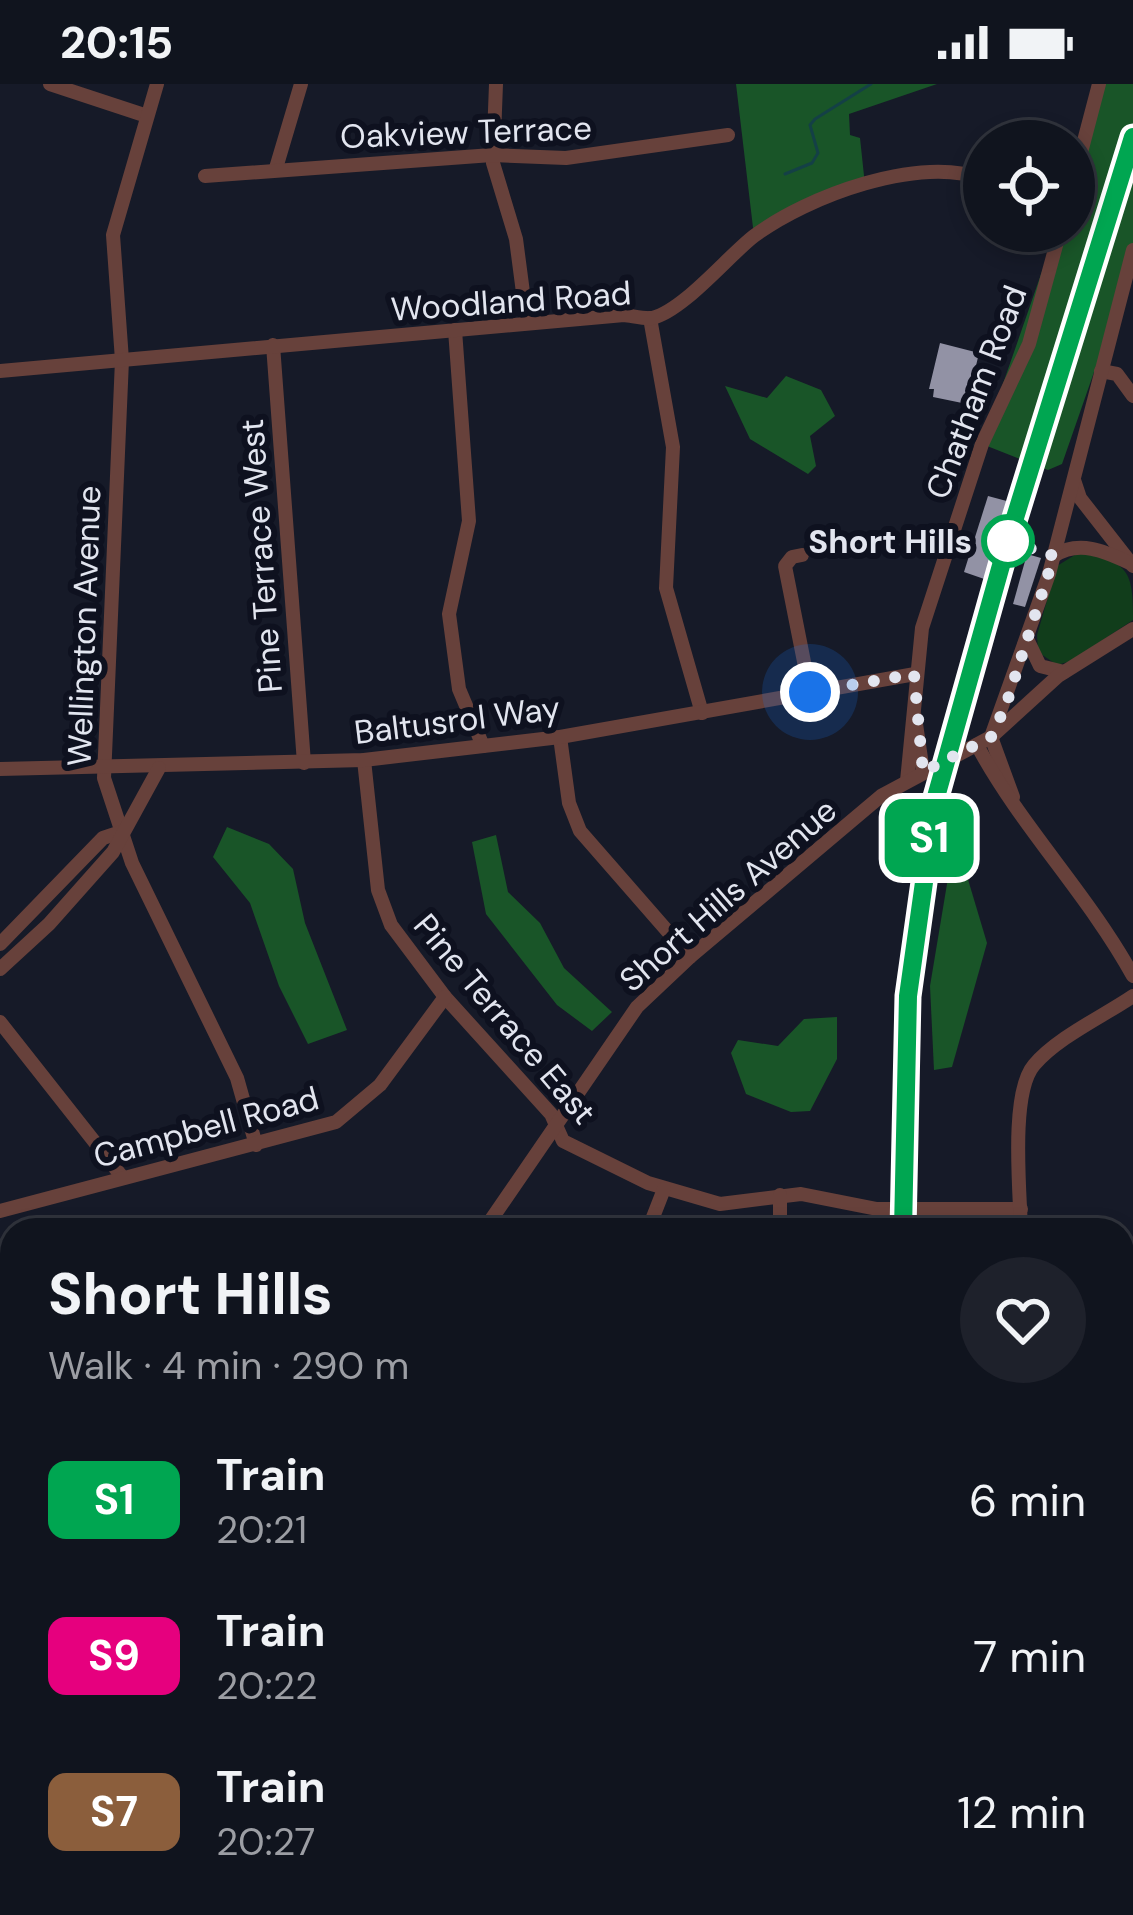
<!DOCTYPE html>
<meta charset="utf-8">
<style>
body{margin:0;font-family:"DM Sans",sans-serif;background:#1e212b;color:#f1f3f6;height:100vh;display:flex;flex-direction:column;font-size:45px;white-space:nowrap}
*{box-sizing:border-box;margin:0}
p{font-size:39px;color:#9c9ea4}
.icon{flex:none;width:66px;height:66px;fill:none;stroke:currentColor;stroke-width:2;stroke-linecap:round;stroke-linejoin:round}
.map{position:relative;flex:1;overflow:hidden}
.drawer{position:absolute;left:0px;top:1134px;width:1134px;height:699px;display:flex;flex-direction:column;background:#10141e;border-radius:36px 36px 0 0;box-shadow:0 6px 18px #0003,0 0 0 3px #30333c}
.drawer>*{flex:none}
.badge{padding:0 24px;border-radius:18px;font-size:42px;line-height:78px}
.buttons{position:absolute;left:963px;top:36px;display:grid;gap:24px}
.buttons a{display:grid;place-items:center;width:132px;height:132px;border-radius:50%;background:#10141e;box-shadow:0 6px 18px #0003,0 0 0 3px #30333c;font-size:60px}
.you{position:absolute;width:60px;height:60px;margin:-30px;border:9px solid #fff;border-radius:50%;background:#1a73e8;box-shadow:0 0 0 18px #1a73e833}
.map>.badge{position:absolute;translate:-50% -50%;box-shadow:0 0 0 6px #fff}
.round{display:grid;place-items:center;flex:none;width:126px;height:126px;border-radius:63px;background:#1e212b}
.head{display:flex;align-items:center;justify-content:space-between;height:204px;padding:0 48px}
h1{font-size:57px;font-weight:800;line-height:90px}
ul{padding:0;list-style:none}
li{display:flex;align-items:center;gap:36px;height:156px;padding:0 48px}
li div{flex:1}
li b{display:block;font-size:45px}
li em{font-style:normal}
li .badge{min-width:132px;font-weight:700;text-align:center}
.status{display:flex;justify-content:space-between;align-items:center;height:84px;padding:0 60px;background:#10141e;direction:ltr}
.status svg{height:33px;fill:currentColor}
.map>svg:first-child{display:block}
.education{fill:#2e1e14}
.green{fill:#113d1b}
.forest{fill:#195528}
.lines{fill:none;stroke-linecap:round;stroke-linejoin:round}
.stream{stroke:#144046;stroke-width:3}
.building{fill:#9292a5}
.street{stroke:#67413b;stroke-width:14}
.primary{stroke:#b36559;stroke-width:21}
.rail{stroke:#8f939e;stroke-width:3;stroke-dasharray:24 12;stroke-linecap:butt}
.line-casing{stroke:#fff;stroke-width:27}
.line{stroke:#00a651;stroke-width:18}
.walk{stroke:#e2e5ef;stroke-width:12;stroke-dasharray:0 21.6}
.stop-dot{fill:#fff;stroke:#00a651;stroke-width:6}
.labels{text-anchor:middle;dominant-baseline:central;stroke-width:12;stroke-linejoin:round;paint-order:stroke}
.street-label{font-size:33px;fill:#e2e5ef;stroke:#0e111f}
.stop-label{font-size:33px;font-weight:bold;fill:#e2e5ef;stroke:#0e111f;text-anchor:end}
</style>
<div class="status"><b>20:15</b><svg viewBox="0 0 49 12"><path d="M0 12V9h3v3zM5 12V6h3v6zM10 12V3h3v9zM15 12V0h3v12zM26 1h20v11H26zM47 4h2v5h-2z"/></svg></div>
<div class="map">
<svg width="1133" height="1831" viewBox="0 0 1133 1831">
<rect width="100%" height="100%" fill="#161a28"/>
<polygon class="education" points="12,1554 12,1821 318,1821 301,1831 0,1831 0,1559"/>
<g class="green">
<path d="M1078,469C1129,477 1133,487 1133,536L1071,577L1057,581L1038,568L1037,551L1057,482Z"/>
<polygon points="0,1781 12,1781 12,1821 98,1821 103,1831 0,1831"/>
<polygon points="410,1821 792,1821 760,1831 416,1831"/>
</g>
<g class="forest">
<polygon points="736,0 937,0 849,30 850,51 860,54 865,101 754,152"/>
<polygon points="1099,0 1133,0 1133,176 1062,380 1048,386 982,360 1056,147 1074,147 1074,84"/>
<polygon points="786,292 821,306 835,332 810,352 816,382 808,390 750,355 725,302 767,314"/>
<polygon points="227,743 269,760 293,785 305,839 347,946 308,960 279,902 250,819 213,773"/>
<polygon points="496,751 508,808 540,839 564,884 612,928 592,947 557,921 486,830 472,758"/>
<polygon points="955,752 987,859 952,983 934,986 930,902"/>
<polygon points="837,933 837,975 810,1027 791,1028 746,1010 731,969 738,956 778,962 804,935"/>
</g>
<g class="lines">
<polyline class="stream" points="785,90 812,79 818,69 810,41 815,35 871,0"/>
</g>
<g class="building">
<polygon points="940,259 979,269 967,320 933,313 934,305 929,305"/>
<polygon points="988,412 1014,419 990,497 964,488"/>
<polygon points="1027,470 1041,474 1025,523 1013,520"/>
<polygon points="123,1821 217,1821 222,1831 114,1831"/>
</g>
<g class="lines">
<g class="street">
<polyline points="50,0 147,32"/>
<polyline points="157,0 113,151 122,276 104,694 132,779 237,994 256,1061"/>
<polyline points="496,0 493,79 516,155 527,239"/>
<polyline points="276,84 301,0"/>
<polyline points="205,92 492,71 566,74 728,51"/>
<polyline points="1074,95 1099,0"/>
<polyline points="650,234 673,363 666,504 702,629"/>
<polyline points="455,246 469,437 449,530 459,605 483,662"/>
<polyline points="273,261 304,679"/>
<path d="M0,287L624,231C633,232 644,235 652,234C683,227 728,172 754,152C808,112 918,71 984,95"/>
<polyline points="1101,287 1117,290 1133,312"/>
<polyline points="1074,396 1080,414 1133,482"/>
<polyline points="802,471 792,473 785,482 810,608"/>
<path d="M1054,472C1079,455 1106,468 1130,479"/>
<polyline points="1028,557 1040,582 1064,588"/>
<polyline points="915,633 923,688"/>
<polyline points="992,650 1049,490 1133,166"/>
<polyline points="560,653 569,719 580,747 690,873"/>
<polyline points="991,653 1013,713"/>
<path d="M977,661C1021,743 1088,810 1133,892"/>
<polyline points="364,676 378,806 391,841 445,913 551,1030 563,1057 648,1099 720,1120 801,1110 877,1125 1021,1125"/>
<polyline points="0,685 364,676 560,653 915,590"/>
<polyline points="907,697 922,544 982,360 1029,260 1060,147"/>
<polyline points="0,860 103,754 121,748"/>
<polyline points="0,885 49,840 113,768 159,684"/>
<polyline points="0,938 123,1094"/>
<polyline points="0,1127 336,1038 380,1001 445,913"/>
<polyline points="484,1146 637,923 690,873 881,712 991,653 1058,592 1133,545"/>
<polyline points="648,1146 664,1105"/>
<polyline points="780,1146 780,1111"/>
<path d="M1021,1146C1020,1108 1010,1009 1034,981C1058,953 1102,933 1133,912"/>
<polyline points="0,1288 12,1285"/>
<polyline points="0,1372 12,1374"/>
<polyline points="0,1449 12,1444"/>
<polyline points="1122,1700 1133,1703"/>
</g>
<g class="primary">
<polyline points="0,1197 12,1212"/>
<polyline points="383,1821 387,1831"/>
</g>
<g class="rail">
<polyline points="903,1146 908,912 931,737 1009,453 1133,53"/>
<polyline points="911,1821 911,1831"/>
</g>
</g>
<g class="lines">
<g class="line-casing">
<polyline id="line" points="903,1146 908,912 936,713 1009,453 1133,53"/>
</g>
<use href="#line" class="line"/>
<polyline class="walk" points="810,608 914,590 923,688 991,653 1006,621 1054,472 1008,457"/>
</g>
<circle class="stop-dot" cx="1008" cy="457" r="24"/>
<g class="labels">
<g class="street-label">
<text transform="translate(466 48) rotate(-2)">Oakview Terrace</text>
<text transform="translate(511 217) rotate(-4)">Woodland Road</text>
<text transform="translate(976 308) rotate(-69)">Chatham Road</text>
<text transform="translate(261 472) rotate(-94)">Pine Terrace West</text>
<text transform="translate(84 542) rotate(-88)">Wellington Avenue</text>
<text transform="translate(457 636) rotate(-7)">Baltusrol Way</text>
<text transform="translate(728 811) rotate(-41)">Short Hills Avenue</text>
<text transform="translate(505 935) rotate(50)">Pine Terrace East</text>
<text transform="translate(206 1043) rotate(-15)">Campbell Road</text>
</g>
<g class="stop-label">
<text x="972" y="457">Short Hills</text>
</g>
</g>
</svg>
<div class="buttons">
<a><svg class="icon" aria-label="locate" viewBox="0 0 24 24"><circle cx="12" cy="12" r="6"/><path d="M12 2v4M12 18v4M2 12h4M18 12h4"/></svg></a>
</div>
<div class="you" style="left:810px;top:608px"></div>
<b class="badge" style="left:929px;top:754px;background:#00a651;color:#fff">S1</b>
<section class="drawer">
<div class="head"><div><h1>Short Hills</h1><p>Walk · 4 min · 290 m</p></div><a class="round"><svg class="icon" aria-label="heart" viewBox="0 0 24 24"><path d="M12 20l-8-8c-3-5 5-10 8-4 3-6 11-1 8 4z"/></svg></a></div>
<ul>
<li><span class="badge" style="background:#00a651;color:#fff">S1</span><div><b>Train</b><p>20:21</p></div><em>6 min</em></li>
<li><span class="badge" style="background:#e6007e;color:#fff">S9</span><div><b>Train</b><p>20:22</p></div><em>7 min</em></li>
<li><span class="badge" style="background:#8b5e3c;color:#fff">S7</span><div><b>Train</b><p>20:27</p></div><em>12 min</em></li>
</ul>
</section>
</div>
